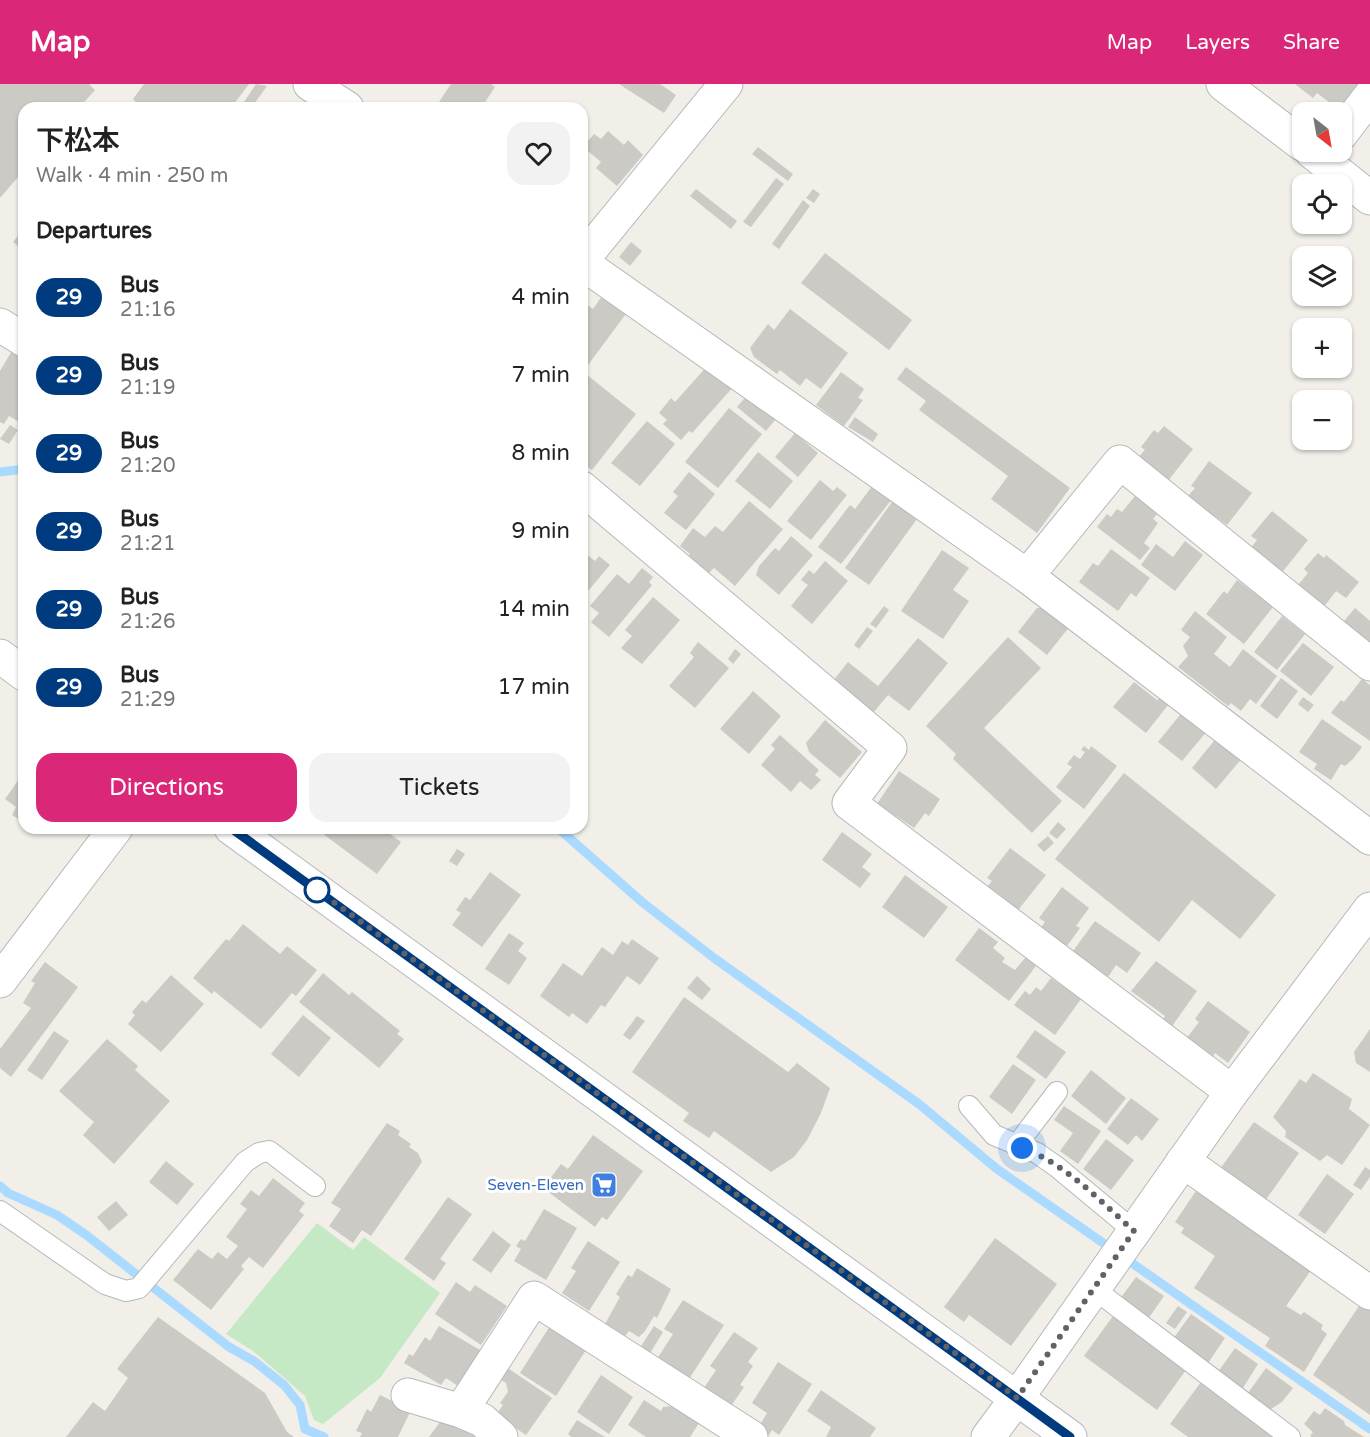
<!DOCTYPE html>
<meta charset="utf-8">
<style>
body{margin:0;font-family:"Varela Round","Noto Sans JP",sans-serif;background:#f2f2f2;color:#222;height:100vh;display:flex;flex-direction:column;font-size:22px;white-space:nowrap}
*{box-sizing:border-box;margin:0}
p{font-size:20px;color:#767676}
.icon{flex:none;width:33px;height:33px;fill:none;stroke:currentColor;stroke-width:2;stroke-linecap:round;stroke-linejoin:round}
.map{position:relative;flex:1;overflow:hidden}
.details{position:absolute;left:18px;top:18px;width:570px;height:732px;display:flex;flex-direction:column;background:#fff;border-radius:18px;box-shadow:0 2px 4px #0004}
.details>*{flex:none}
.badge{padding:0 12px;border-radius:20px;font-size:21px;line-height:39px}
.needle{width:39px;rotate:149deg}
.fabs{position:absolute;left:1292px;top:18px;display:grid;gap:12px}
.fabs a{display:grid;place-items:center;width:60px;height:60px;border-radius:12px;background:#fff;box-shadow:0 2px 4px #0004;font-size:30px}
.you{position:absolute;width:30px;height:30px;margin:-15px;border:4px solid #fff;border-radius:50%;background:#1a73e8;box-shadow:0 0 0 9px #1a73e833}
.map>.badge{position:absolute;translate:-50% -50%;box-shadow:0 0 0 3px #fff}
h2{padding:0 18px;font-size:22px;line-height:54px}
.round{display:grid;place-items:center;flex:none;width:63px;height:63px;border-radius:18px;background:#f2f2f2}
.summary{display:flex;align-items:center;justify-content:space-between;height:102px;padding:0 18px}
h1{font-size:28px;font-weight:600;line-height:45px}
.primary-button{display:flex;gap:12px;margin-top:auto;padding:12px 18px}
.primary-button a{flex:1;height:69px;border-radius:18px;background:#db2777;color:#fff;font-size:24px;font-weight:600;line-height:69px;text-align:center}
.primary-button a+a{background:#f2f2f2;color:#222}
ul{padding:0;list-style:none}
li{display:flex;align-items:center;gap:18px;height:78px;padding:0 18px}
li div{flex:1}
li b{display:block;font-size:22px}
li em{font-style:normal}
li .badge{min-width:66px;font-weight:700;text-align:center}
header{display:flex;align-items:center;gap:36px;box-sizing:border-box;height:84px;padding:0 30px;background:#db2777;color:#fff}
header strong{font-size:28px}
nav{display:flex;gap:33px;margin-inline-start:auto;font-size:21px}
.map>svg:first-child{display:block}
.green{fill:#c5e8c5}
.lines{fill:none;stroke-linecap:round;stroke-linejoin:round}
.stream{stroke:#aadaff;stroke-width:9}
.building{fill:#cccac5}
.service-casing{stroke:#b5b8bc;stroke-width:22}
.minor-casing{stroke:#b5b8bc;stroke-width:35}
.tertiary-casing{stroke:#b5b8bc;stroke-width:35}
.secondary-casing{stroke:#b6babf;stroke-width:35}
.service{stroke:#fff;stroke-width:20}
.minor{stroke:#fff;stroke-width:33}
.tertiary{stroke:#fff;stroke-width:33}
.secondary{stroke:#fff;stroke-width:33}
.line-casing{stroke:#fff;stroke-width:14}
.line{stroke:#003b80;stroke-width:9}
.walk{stroke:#5f6368;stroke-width:6;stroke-dasharray:0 10.8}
.stop-dot{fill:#fff;stroke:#003b80;stroke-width:3}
.labels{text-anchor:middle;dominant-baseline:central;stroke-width:6;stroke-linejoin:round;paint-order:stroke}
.shop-label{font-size:15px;fill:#366cbe;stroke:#fff;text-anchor:end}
</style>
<header>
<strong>Map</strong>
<nav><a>Map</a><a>Layers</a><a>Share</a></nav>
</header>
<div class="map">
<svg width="1370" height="1353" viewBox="0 0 1370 1353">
<rect width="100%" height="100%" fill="#f1efe8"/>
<polygon class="green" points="317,1139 353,1166 364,1153 440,1209 380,1294 323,1340 314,1336 305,1312 253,1267 226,1250"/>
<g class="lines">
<g class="stream">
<polyline points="0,388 24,385"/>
<polyline points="558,744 642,818 714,874 919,1020 997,1085 1370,1345"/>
<polyline points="0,1102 8,1109 57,1131 85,1150 229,1263 254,1277 284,1301 300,1321 305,1345 324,1353"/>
</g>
</g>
<g class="building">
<polygon points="0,0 89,0 95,6 79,24 24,24 24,86 0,114"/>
<polygon points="144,0 249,0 231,24 131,24 136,18 133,15"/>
<polygon points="256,0 267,2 252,23 244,18"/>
<polygon points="451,0 491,0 495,3 481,24 435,24"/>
<polygon points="619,0 660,0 676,11 664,29"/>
<polygon points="1295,0 1359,0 1342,28 1317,9 1313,14"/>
<polygon points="608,47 624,61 628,56 643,71 617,102 596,84 601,78 582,62 582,56 585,52 589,56 594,50 601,55"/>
<polygon points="758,63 793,90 788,97 752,70"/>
<polygon points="776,94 784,100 751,143 743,138"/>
<polygon points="696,105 737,137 731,145 690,112"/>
<polygon points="813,105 820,110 814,119 806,114"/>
<polygon points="803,116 810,122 779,165 772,160"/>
<polygon points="24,144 24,167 13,158"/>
<polygon points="631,158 642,167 630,182 619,173"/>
<polygon points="825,169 912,236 889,266 801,199"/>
<polygon points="607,205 631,223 588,281 582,277 582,223 585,219 593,225"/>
<polygon points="790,225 848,269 821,305 806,294 800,302 780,286 777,290 754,273 750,264 768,240 774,246"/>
<polygon points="13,265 24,271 24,334 21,339 9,332 4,340 0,338 0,287"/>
<polygon points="709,280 734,302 692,349 689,347 681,356 663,340 667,336 659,329 671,314 675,318"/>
<polygon points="906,283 1070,404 1037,449 991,415 1008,392 919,326 926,317 897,295"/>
<polygon points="582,287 636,330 592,386 582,379"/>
<polygon points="841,288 864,305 858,314 863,316 844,342 816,321"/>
<polygon points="750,308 780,330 766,347 737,323"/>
<polygon points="729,324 762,350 718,404 685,378"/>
<polygon points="855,333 878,350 873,358 848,343"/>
<polygon points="647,337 675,360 640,402 611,379"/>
<polygon points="10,341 18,346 9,360 0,355"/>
<polygon points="1164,342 1193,365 1164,402 1134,378 1145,366 1141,363 1154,346 1158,349"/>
<polygon points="795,349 818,369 798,393 775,373"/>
<polygon points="758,368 793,397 770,425 735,397"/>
<polygon points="1209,377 1252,409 1227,441 1212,430 1208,436 1184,417 1195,404 1191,402"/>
<polygon points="689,388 715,410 686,446 664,429 678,412 673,408"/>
<polygon points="820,396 833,407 837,403 847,411 811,456 787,437"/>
<polygon points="873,401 892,415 841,480 818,463 850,421 855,425"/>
<polygon points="1135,412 1158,429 1153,435 1158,439 1144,459 1150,464 1140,476 1097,443 1107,430 1111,433 1117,425 1122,428"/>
<polygon points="749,417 783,445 735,502 714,484 708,490 688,473 690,470 680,462 693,444 705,453 715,442 723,448"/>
<polygon points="892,418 917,435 869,501 845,484"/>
<polygon points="1272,427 1308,456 1280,491 1249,466 1257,456 1251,452"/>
<polygon points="791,452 813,471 779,511 756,491 759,482 775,464 779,467"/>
<polygon points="1185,457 1203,471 1175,507 1141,481 1156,460 1173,473"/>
<polygon points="1111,465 1150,494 1136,513 1131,509 1118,527 1079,498 1093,479 1098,482"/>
<polygon points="942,466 969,484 953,506 969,517 943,555 901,527"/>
<polygon points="584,468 595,477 599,472 610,481 582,514 582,471"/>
<polygon points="1318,469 1324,474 1326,471 1359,498 1346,514 1336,507 1323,524 1294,506 1308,489 1304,485"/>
<polygon points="825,477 848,497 812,540 791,522 808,501 801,496 809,486 814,490"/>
<polygon points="642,484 653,493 649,498 652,501 609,553 591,538 599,529 590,522 617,490 629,500"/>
<polygon points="1237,496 1273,523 1244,560 1206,530 1224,507 1227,510"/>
<polygon points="653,513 680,536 642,580 621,564 632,552 625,546"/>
<polygon points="884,522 889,526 876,544 870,540"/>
<polygon points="1037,524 1042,524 1048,529 1052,526 1070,542 1047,571 1018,548"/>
<polygon points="1355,524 1370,537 1370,564 1340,542"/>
<polygon points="1195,527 1227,553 1214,570 1230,583 1243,565 1277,592 1256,620 1250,615 1241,627 1231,619 1228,622 1178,583 1188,572 1183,562 1190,553 1181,546"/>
<polygon points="1282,532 1305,550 1277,586 1254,568"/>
<polygon points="867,543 873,547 859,565 854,561"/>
<polygon points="1008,553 1041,584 984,644 1062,717 1032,749 953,675 956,670 926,642"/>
<polygon points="918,554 948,579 909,627 888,611 873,629 833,597 848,578 878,602"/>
<polygon points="698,558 729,584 695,624 669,602 694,573 690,569"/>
<polygon points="1303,559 1334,583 1311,612 1280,587"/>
<polygon points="735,565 741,570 733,580 728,575"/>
<polygon points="1281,594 1298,607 1277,635 1260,622"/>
<polygon points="1362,595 1370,601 1370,657 1331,629 1341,616 1344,618"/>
<polygon points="1134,598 1157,616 1160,614 1168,621 1146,649 1113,623"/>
<polygon points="753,607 781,632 749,670 720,645"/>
<polygon points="1303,613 1314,621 1308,628 1298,620"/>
<polygon points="1184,626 1208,646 1182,677 1158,658"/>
<polygon points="1322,635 1362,663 1353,675 1345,682 1341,680 1331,696 1314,685 1317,680 1299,668"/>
<polygon points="825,636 862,668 840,694 809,668 806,659"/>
<polygon points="780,651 819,686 815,691 821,696 811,706 800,697 791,708 761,681 775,665 771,661"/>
<polygon points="1218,652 1243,673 1216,705 1192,684"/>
<polygon points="1084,662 1089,666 1091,662 1117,682 1084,725 1056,703 1072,683 1067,680 1074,671 1080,675 1085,668 1081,666"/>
<polygon points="899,687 940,715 929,732 925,729 914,744 877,720"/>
<polygon points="24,688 24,732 20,736 12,731 16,723 5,715"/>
<polygon points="1124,689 1276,811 1240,855 1192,816 1159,858 1055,775"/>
<polygon points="1058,738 1066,745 1057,755 1049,749"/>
<polygon points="315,744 382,744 401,758 377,790"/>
<polygon points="842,748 872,770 862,783 871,790 860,804 822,776"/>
<polygon points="1048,752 1054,759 1044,768 1037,761"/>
<polygon points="1010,764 1046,791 1015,830 984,807 992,797 987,794"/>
<polygon points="457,765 465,770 457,782 449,777"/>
<polygon points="490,788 521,811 482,863 452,841 461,829 456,826 465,813 470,816"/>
<polygon points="905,791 948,823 924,854 882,823"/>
<polygon points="1062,803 1089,824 1076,842 1080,844 1067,862 1060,857 1057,859 1039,846 1045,838 1039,834"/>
<polygon points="1095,837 1141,869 1127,889 1116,881 1106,896 1070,871"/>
<polygon points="243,840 280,870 287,862 317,886 296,912 292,909 261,945 214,907 212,910 193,894 226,855 229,857"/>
<polygon points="979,844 998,858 993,864 1005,874 1002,878 1015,886 1026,873 1036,882 1009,917 955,876"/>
<polygon points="509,849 524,859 518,867 527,874 509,901 485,885"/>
<polygon points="632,855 659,874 640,901 627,892 605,923 601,921 587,940 572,929 569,933 540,912 563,879 582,892 602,863 613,871 622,857 628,861"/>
<polygon points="1156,877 1197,907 1170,945 1161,939 1165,932 1131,907"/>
<polygon points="45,878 78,903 11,993 0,984 0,965 31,924 23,919 35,899 31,897"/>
<polygon points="323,889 349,911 352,908 400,947 397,950 404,955 379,984 299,918"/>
<polygon points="171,891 204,920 161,968 128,940 135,931 132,928 142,916 146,919"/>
<polygon points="697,892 711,905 702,916 687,904"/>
<polygon points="1051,894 1081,915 1055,951 1014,921 1025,907 1030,911 1036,903 1041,907"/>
<polygon points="684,913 788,988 797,979 830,1004 821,1029 807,1056 794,1073 771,1088 714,1047 709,1054 683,1037 689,1029 632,988"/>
<polygon points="1208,917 1250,948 1228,979 1215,969 1212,974 1186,955 1199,938 1195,935"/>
<polygon points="303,931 331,954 299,993 271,970"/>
<polygon points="637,932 645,937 630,956 623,951"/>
<polygon points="1370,945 1370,988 1356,979 1354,968"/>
<polygon points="1035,946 1066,968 1046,995 1016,973"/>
<polygon points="54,947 69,957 42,996 27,986"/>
<polygon points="107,955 138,982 135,986 170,1017 114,1080 83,1051 94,1038 59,1007"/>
<polygon points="1013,980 1036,996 1012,1030 989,1013"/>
<polygon points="1091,986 1126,1014 1106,1040 1071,1012"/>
<polygon points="1313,989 1352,1015 1349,1025 1370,1041 1342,1081 1327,1071 1320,1077 1285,1053 1286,1047 1273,1033 1300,995 1306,999"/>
<polygon points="1131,1014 1159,1035 1142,1057 1136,1051 1128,1061 1107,1045"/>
<polygon points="1064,1022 1101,1047 1078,1080 1060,1067 1073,1049 1054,1036"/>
<polygon points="1254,1038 1299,1069 1265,1117 1220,1085"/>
<polygon points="387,1039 400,1047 398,1051 411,1060 409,1063 418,1069 422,1078 371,1152 362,1146 353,1159 329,1142 341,1125 331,1119"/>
<polygon points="593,1051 643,1087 607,1136 602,1133 595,1143 543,1104 561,1080 568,1085"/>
<polygon points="1106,1055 1134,1076 1111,1106 1083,1085"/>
<polygon points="166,1077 194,1100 177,1121 149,1098"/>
<polygon points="1365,1083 1370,1086 1370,1093 1361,1106 1353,1101"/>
<polygon points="1327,1090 1354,1110 1325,1150 1298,1131"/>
<polygon points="273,1094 305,1119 299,1127 304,1131 263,1184 249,1173 241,1182 244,1185 211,1226 173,1196 198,1165 212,1175 218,1168 227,1175 238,1162 226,1153 247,1125 240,1120 251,1106 259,1112"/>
<polygon points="1198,1104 1314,1182 1286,1222 1301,1231 1304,1228 1323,1241 1321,1245 1327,1250 1304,1288 1265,1262 1270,1254 1194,1204 1215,1172 1181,1149 1184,1144 1175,1138"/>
<polygon points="448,1113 472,1130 440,1175 446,1179 434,1197 404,1175"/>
<polygon points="116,1117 128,1131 109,1147 97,1133"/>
<polygon points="544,1125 577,1144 546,1196 514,1177 521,1165 516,1162 521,1155 525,1157"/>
<polygon points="493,1147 511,1161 491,1189 472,1176"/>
<polygon points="995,1154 1057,1200 1011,1262 969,1231 964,1238 944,1223"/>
<polygon points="588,1157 620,1178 589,1227 562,1209 576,1187 571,1184"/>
<polygon points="637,1184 671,1205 657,1234 654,1232 645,1247 639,1253 629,1247 625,1252 605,1240 620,1213 616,1210 628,1191 632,1193"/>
<polygon points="1136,1193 1164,1212 1148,1235 1120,1215"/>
<polygon points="456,1198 470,1208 475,1201 507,1222 481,1261 435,1230"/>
<polygon points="683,1216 724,1241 689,1295 657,1275 673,1250 664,1245"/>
<polygon points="1361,1219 1370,1226 1370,1331 1313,1291"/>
<polygon points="1178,1222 1187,1228 1175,1245 1166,1239"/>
<polygon points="1191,1230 1225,1254 1208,1279 1173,1255"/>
<polygon points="1113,1232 1186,1286 1157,1326 1084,1272"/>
<polygon points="158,1233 265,1309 287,1348 294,1353 66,1353 93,1318 105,1327 128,1294 117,1285"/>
<polygon points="439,1242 480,1266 458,1302 446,1294 441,1301 404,1279 409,1270 413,1272 425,1253 430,1257"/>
<polygon points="550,1242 586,1266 556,1312 520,1289"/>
<polygon points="654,1242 663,1248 646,1276 636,1270"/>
<polygon points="734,1248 758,1264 748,1278 753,1282 740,1301 744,1303 731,1322 704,1304 716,1286 710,1282"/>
<polygon points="1235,1264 1258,1280 1243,1304 1218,1288"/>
<polygon points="778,1278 812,1300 779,1351 772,1346 769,1351 758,1344 767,1329 752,1319"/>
<polygon points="503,1281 552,1314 526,1351 496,1331 503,1321 500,1319 508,1308 506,1299 499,1295"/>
<polygon points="1266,1284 1293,1304 1282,1318 1271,1325 1248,1309"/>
<polygon points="601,1291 633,1313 609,1350 577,1328"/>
<polygon points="1201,1298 1275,1353 1188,1353 1170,1340"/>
<polygon points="821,1306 876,1344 870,1353 826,1353 831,1343 807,1327"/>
<polygon points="380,1311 411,1326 398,1353 360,1353 362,1349 356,1347 367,1325 371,1328"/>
<polygon points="644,1316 661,1327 663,1323 673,1322 699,1339 690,1353 646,1353 628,1341"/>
<polygon points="1325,1324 1344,1337 1345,1341 1364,1353 1312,1353 1310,1352 1313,1348 1304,1340 1314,1327 1320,1331"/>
<polygon points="577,1336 605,1353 571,1353 568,1350"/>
<polygon points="448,1337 457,1344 461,1338 478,1351 476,1353 429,1353 440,1338"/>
</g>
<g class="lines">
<g class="service-casing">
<g id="service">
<polyline points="969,1022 994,1051 1037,1069 1057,1083 1134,1147"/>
<polyline points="1016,1062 1057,1008"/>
<polyline points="0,1127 105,1200 126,1207 139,1204 245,1078 259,1069 269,1067 315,1102"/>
<polyline points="1094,1205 1290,1353"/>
</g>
</g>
<g class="minor-casing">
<g id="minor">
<polyline points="310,0 347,24"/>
<polyline points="1223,0 1302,60"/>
<polyline points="1341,50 1370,12"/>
<polyline points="1312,68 1370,114"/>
<polyline points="582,179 1027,492 1370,754"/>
<polyline points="0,241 24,256"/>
<polyline points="582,404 890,664 849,719 1232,1008"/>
<polyline points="1027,492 1120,378 1370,580"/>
<polyline points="1183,1077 1370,1209"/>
<polyline points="408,1311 461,1327 482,1336 501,1353"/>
<polyline points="461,1327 534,1214 751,1353"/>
<polyline points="988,1353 1017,1314"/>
</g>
</g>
<g class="tertiary-casing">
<g id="tertiary">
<polyline points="582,176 726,0"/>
<polyline points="0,897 116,744"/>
<polyline points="1017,1314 1232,1008 1370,825"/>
</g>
</g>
<g class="secondary-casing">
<g id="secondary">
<polyline points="0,572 24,590"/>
<polyline points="231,744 1070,1353"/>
</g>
</g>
<use href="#service" class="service"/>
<use href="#minor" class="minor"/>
<use href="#tertiary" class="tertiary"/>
<use href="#secondary" class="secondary"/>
</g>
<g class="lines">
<g class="line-casing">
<polyline id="line" points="231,744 1070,1353"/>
</g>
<use href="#line" class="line"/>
<path class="walk" d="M317,806L1017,1314L1134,1147C1100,1117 1065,1079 1022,1064"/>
</g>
<defs>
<g id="supermarket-square" transform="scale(1.35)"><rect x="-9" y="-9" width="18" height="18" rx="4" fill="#3f7fe0" stroke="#fff"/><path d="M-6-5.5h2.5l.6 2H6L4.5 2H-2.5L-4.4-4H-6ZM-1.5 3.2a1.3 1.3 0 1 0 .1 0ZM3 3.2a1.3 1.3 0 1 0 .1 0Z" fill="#fff"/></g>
</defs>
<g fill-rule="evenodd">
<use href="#supermarket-square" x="604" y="1101"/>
</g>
<circle class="stop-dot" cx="317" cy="806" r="12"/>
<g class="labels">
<g class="shop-label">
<text x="584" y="1101">Seven-Eleven</text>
</g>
</g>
</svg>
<div class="fabs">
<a><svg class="needle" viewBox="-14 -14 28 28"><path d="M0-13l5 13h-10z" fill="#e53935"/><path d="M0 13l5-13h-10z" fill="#767676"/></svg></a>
<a><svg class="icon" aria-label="locate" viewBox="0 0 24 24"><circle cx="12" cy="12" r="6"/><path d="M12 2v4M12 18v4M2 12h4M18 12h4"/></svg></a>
<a><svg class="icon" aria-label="layers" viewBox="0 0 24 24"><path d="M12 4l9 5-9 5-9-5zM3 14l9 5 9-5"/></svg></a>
<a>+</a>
<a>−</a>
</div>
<div class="you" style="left:1022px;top:1064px"></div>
<section class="details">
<div class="summary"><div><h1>下松本</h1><p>Walk · 4 min · 250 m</p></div><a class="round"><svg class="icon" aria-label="heart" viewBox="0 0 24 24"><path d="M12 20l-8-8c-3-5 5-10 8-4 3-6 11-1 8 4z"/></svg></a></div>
<h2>Departures</h2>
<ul>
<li><span class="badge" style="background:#003b80;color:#fff">29</span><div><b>Bus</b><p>21:16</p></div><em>4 min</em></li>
<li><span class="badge" style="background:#003b80;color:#fff">29</span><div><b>Bus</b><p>21:19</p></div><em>7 min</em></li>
<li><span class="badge" style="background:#003b80;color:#fff">29</span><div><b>Bus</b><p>21:20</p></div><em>8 min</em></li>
<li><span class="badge" style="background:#003b80;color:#fff">29</span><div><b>Bus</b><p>21:21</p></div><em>9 min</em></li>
<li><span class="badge" style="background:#003b80;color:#fff">29</span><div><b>Bus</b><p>21:26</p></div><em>14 min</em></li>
<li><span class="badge" style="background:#003b80;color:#fff">29</span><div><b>Bus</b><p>21:29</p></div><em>17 min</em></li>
</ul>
<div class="primary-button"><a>Directions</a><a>Tickets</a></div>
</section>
</div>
